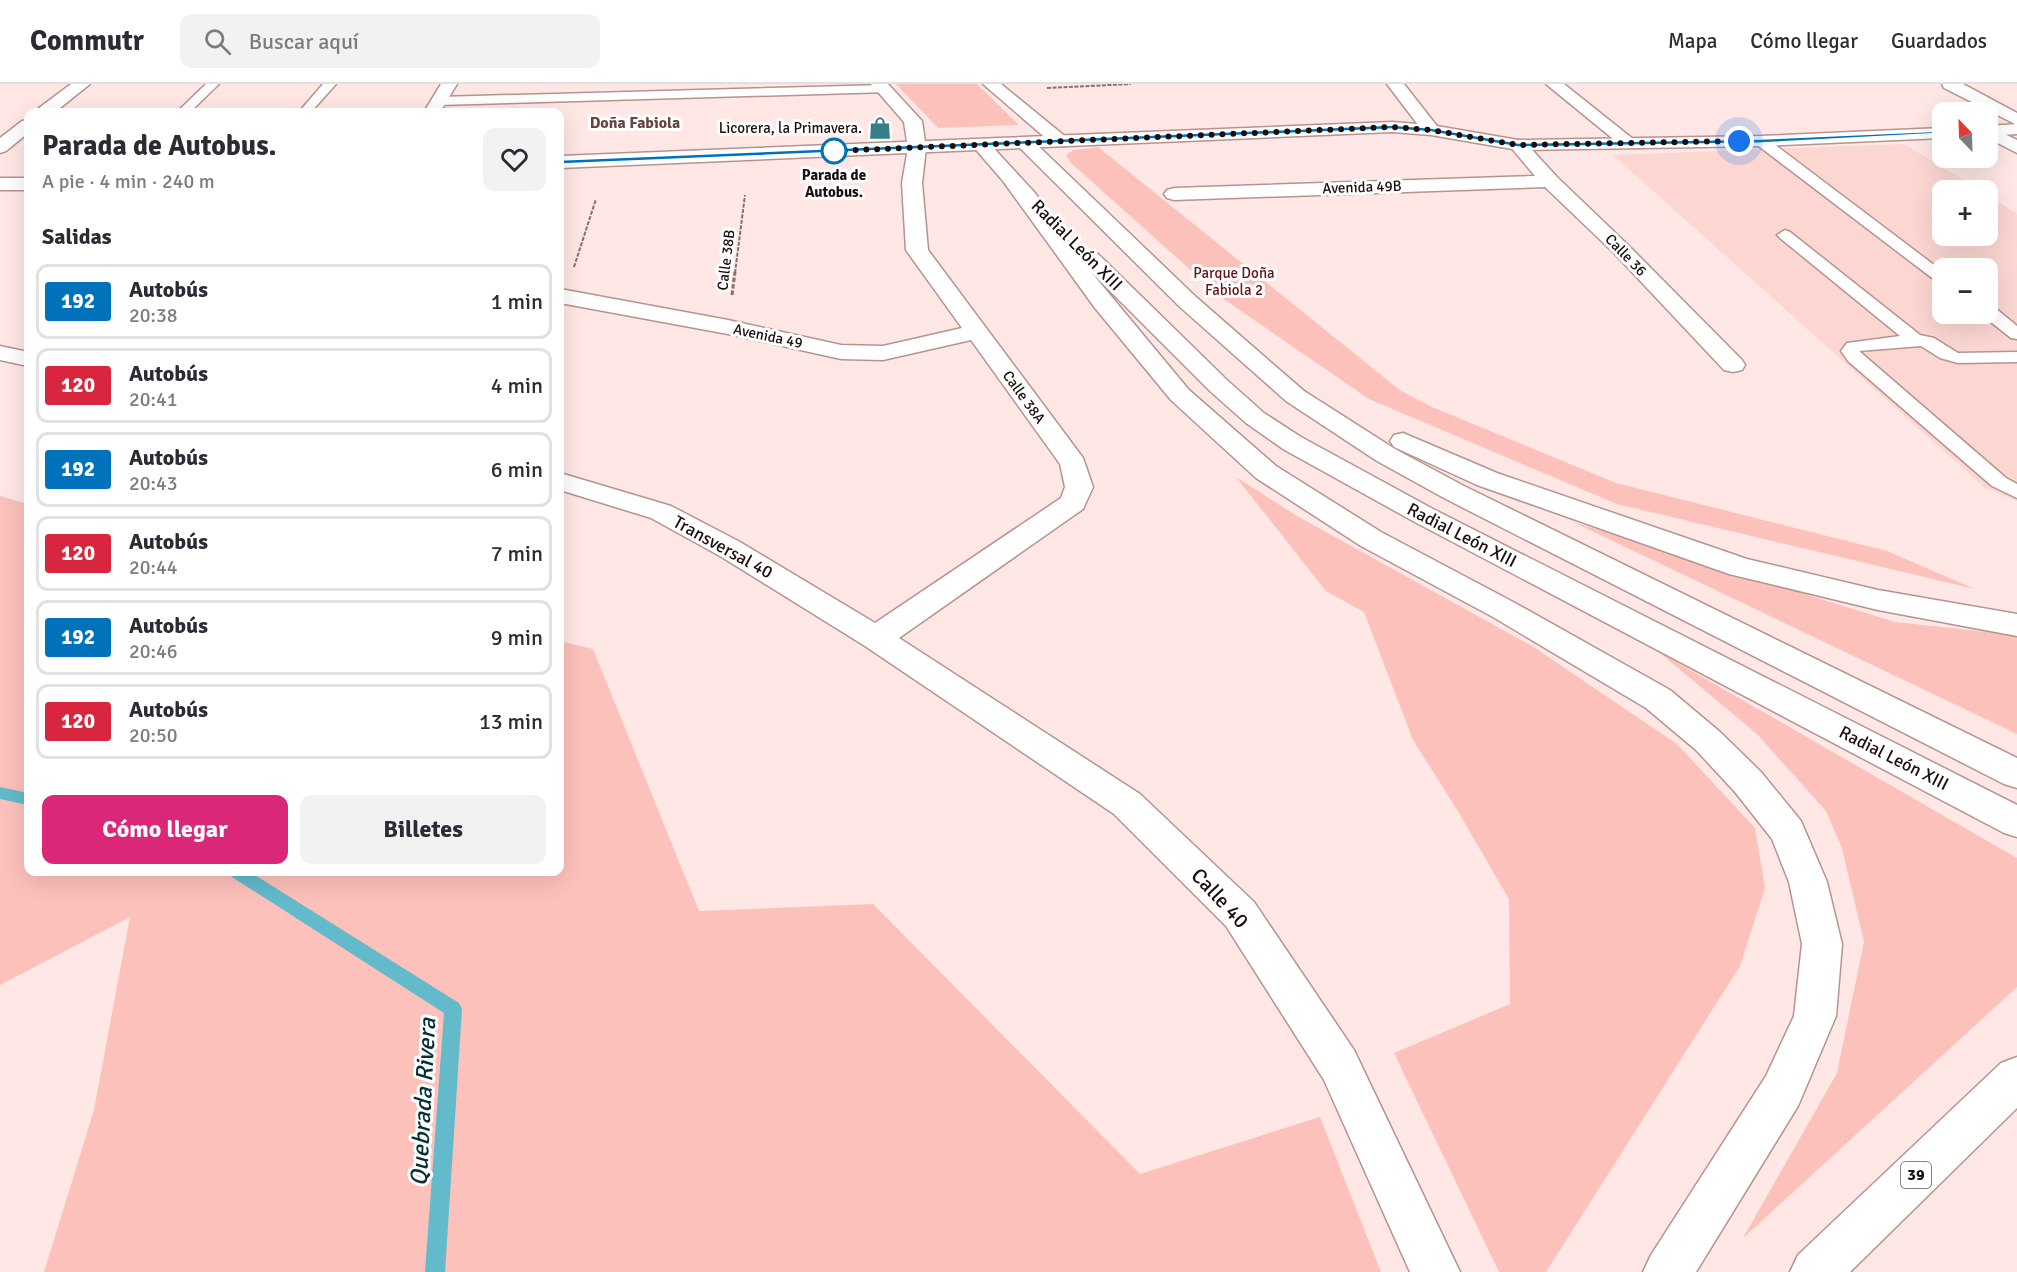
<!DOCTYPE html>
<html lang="es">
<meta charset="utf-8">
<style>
body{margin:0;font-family:Signika,sans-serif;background:#f2f2f3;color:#2b2b33;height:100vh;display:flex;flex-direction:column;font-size:22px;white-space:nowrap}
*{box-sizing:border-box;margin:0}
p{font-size:20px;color:#7c7c81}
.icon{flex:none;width:33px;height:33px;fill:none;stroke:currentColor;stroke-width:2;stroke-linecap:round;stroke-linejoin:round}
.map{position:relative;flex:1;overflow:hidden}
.sheet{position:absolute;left:24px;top:24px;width:540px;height:768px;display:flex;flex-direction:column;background:#fff;border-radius:12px;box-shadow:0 6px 24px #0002}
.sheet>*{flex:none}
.badge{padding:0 12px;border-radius:4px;font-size:21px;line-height:39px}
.needle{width:39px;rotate:337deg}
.buttons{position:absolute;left:1932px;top:18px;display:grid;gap:12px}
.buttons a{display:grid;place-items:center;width:66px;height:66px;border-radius:12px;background:#fff;box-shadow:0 6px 24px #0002;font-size:30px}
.you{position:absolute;width:30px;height:30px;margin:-15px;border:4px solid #fff;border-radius:50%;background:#1a73e8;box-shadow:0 0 0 9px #1a73e833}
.map>.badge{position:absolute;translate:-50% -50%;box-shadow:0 0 0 3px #fff}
h2{padding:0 18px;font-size:22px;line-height:54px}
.round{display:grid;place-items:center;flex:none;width:63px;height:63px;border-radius:12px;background:#f2f2f3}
.head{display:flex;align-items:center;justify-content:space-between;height:102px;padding:0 18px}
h1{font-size:28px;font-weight:800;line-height:45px}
.button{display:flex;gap:12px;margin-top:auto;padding:12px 18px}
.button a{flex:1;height:69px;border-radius:12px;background:#db2777;color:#fff;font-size:24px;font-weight:800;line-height:69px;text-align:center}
.button a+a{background:#f2f2f3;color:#2b2b33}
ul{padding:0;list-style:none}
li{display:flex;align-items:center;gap:18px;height:75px;margin:0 12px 9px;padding:0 6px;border:3px solid #e1e1e2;border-radius:12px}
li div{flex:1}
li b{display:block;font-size:22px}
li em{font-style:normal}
li .badge{min-width:66px;font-weight:700;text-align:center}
header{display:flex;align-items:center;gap:36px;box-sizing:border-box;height:84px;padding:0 30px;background:#fff;border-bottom:2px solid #e1e1e2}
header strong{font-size:28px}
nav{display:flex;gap:33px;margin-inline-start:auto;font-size:21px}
.search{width:420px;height:54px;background:#f2f2f3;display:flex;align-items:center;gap:15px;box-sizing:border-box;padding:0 21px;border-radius:12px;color:#7c7c81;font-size:22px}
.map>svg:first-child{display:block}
.built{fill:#fcd7d2;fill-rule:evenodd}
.green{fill:#fcc1bb}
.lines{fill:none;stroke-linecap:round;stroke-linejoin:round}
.stream{fill:#62bacb;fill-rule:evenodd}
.service-casing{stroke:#b6938f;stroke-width:3}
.minor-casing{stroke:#b6938f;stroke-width:3}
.tertiary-casing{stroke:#b6938f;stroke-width:3}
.trunk-casing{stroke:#b6938f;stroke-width:3}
.path-far1{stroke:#837270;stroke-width:2;stroke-dasharray:4 1.5;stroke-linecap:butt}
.path{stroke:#837270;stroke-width:3;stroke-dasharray:4.5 2;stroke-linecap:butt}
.service{fill:#fff;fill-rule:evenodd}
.minor{fill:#fff;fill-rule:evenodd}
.tertiary{fill:#fff;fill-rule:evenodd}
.trunk{fill:#fff;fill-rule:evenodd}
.line{fill:#0072bc;stroke:#fff;stroke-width:1.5}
.walk{stroke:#1c100e;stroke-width:6;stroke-dasharray:0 10.8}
.stop-dot{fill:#fff;stroke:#0072bc;stroke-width:3}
.labels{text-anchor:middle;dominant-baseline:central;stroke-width:6;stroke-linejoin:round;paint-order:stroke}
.far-poi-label{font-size:15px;fill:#1c100e;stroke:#fff;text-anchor:end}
.far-stop-label{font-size:15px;font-weight:bold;fill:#1c100e;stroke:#fff}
.far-street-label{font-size:15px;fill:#1c100e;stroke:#fff}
.far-park-label{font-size:15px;fill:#671214;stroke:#fff}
.far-neighbourhood-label{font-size:16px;font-weight:bold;fill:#654643;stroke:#fff}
.shield{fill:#fff;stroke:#605856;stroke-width:1.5}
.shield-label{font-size:16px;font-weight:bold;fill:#1c100e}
.street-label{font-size:18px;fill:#1c100e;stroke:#fff}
.near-street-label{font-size:21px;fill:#1c100e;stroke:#fff}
.near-water-label{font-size:24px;font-style:italic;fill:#032f36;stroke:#fff}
</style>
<header>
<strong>Commutr</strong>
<div class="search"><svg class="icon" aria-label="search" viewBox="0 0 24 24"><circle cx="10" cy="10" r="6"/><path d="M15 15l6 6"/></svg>Buscar aquí</div>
<nav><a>Mapa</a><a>Cómo llegar</a><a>Guardados</a></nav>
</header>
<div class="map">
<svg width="2017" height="1188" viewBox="0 0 2017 1188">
<rect width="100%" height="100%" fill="#fee7e4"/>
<path class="built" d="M1904,60L1980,106H1942V152H1988V111L2017,130V417L1985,404L1613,71ZM1942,184H1988V230H1942Z"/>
<g class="green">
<polygon points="896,0 977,0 1019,41 938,44"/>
<polygon points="1098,63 1401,307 1432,323 1616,399 1887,467 1975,505 1617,420 1369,315 1222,214 1071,79 1066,71 1074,66"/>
<polygon points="1236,393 1297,432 1532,562 1677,660 1755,744 1765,804 1740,882 1546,1188 1499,1188 1394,969 1510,920 1509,815 1456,724 1413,656 1364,528 1326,507"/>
<polygon points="0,412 28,420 28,788 560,788 560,557 593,565 699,827 873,820 1140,1090 1320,1033 1381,1188 44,1188 94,1026 130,833 0,901"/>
<polygon points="1573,438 1895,538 2017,551 2017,650"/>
<polygon points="1659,568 2017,774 2017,903 1743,1154 1837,989 1864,858 1842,764 1826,727 1757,650"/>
</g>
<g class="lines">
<g class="stream">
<polygon points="0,703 28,709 28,721 0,715"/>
<polygon points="230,788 250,788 459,919 462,925 445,1188 425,1188 444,929 232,793"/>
</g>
<g class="service-casing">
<g id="service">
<polygon points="206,0 219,0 190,28 177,28"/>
<polygon points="323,0 336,0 311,28 299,28"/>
<polygon points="884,1 890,5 888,8 439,21 433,17 439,13"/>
<polygon points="1761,53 1766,54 1942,187 1942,199 1936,197 1756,60 1754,57"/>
<polygon points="1785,146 1790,148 1920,251 1934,254 1958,269 2017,268 2017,278 1958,279 1940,274 1921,262 1859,267 2006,394 2017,400 2017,414 1992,402 1848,277 1841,267 1847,259 1900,252 1780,154 1777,151"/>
<polygon points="1988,222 1994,223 2017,242 2017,255 2011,254 1982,231 1988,230"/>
</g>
</g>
<g class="minor-casing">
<g id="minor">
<polygon points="71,0 90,0 55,28 37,28 39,24"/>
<polygon points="441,0 457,0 440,28 424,28"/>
<polygon points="871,0 888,0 922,37 926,64 922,99 928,166 1083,374 1093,403 1083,425 899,554 1140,710 1254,818 1354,966 1460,1188 1410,1188 1324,996 1226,842 1114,730 865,562 720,472 651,434 560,406 560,389 671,422 740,458 875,539 1061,414 1065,403 1060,380 971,256 883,276 841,275 728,250 560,219 560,205 728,236 841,261 883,262 962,244 906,166 902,99 908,64 904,38"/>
<polygon points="983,0 1001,0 1067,54 1070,58 1067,62 1055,62"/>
<polygon points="1387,0 1404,0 1440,46 1437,50 1425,50"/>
<polygon points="1546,0 1564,0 1638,59 1635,63 1623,63"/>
<polygon points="1942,0 1963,0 2017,29 2017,41 1944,4"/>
<polygon points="28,36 28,49 6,67 0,69 0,54 22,37"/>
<polygon points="1988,42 2017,56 2017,69 1988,54"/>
<polygon points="1518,56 1524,57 1557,93 1628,161 1742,276 1745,281 1742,286 1733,288 1724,286 1614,169 1545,103 1174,116 1167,114 1164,110 1167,106 1174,104 1535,92 1509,61 1512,57"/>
<polygon points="0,262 28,268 28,282 0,276"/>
</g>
</g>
<g class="tertiary-casing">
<g id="tertiary">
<polygon points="1392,38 1431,41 1518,56 1761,52 1942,44 1942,54 1761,62 1518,66 1431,51 1392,48 560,84 560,72"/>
<polygon points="2017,40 2017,50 1988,52 1988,42"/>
<rect x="0" y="94" width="28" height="12"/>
</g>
</g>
<g class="trunk-casing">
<g id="trunk">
<polygon points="1026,55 1032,56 1196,213 1304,307 1395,365 1464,402 2017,674 2017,704 2004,700 1444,414 1377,377 1286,317 1180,223 1020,64 1017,60 1020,56"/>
<polygon points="981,56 987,57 1035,109 1038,113 1036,116 1080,174 1082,170 1090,169 1098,170 1228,297 1264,329 1301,353 1433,425 2017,721 2017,753 2004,749 1413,437 1283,365 1246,339 1210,307 1091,188 1189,306 1276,382 1381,448 1515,519 1670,606 1720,648 1761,688 1801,737 1827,798 1842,860 1836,932 1798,1022 1696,1188 1643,1188 1651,1171 1766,992 1794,932 1802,860 1789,798 1772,755 1735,708 1696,666 1646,624 1493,533 1361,462 1256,394 1171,316 1095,224 1003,97 972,61 975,57"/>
<polygon points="1403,349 1497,389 1747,475 1878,506 2017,530 2017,552 1878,526 1729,490 1477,401 1394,363 1390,357 1394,351"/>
<polygon points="2017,973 2017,1024 1850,1188 1790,1188 1798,1171 2001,979"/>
</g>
</g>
<g class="path-far1">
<polyline points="1047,4 1131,0"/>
<polyline points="574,183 596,115"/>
<polyline points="735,189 745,111"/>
</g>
<polyline class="path" points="732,211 735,188"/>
<use href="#service" class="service"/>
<use href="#minor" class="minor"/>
<use href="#tertiary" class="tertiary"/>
<use href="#trunk" class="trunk"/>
</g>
<polygon class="line" points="1392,41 1431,44 1518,59 1761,55 1942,47 1946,49 1761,59 1518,63 1431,48 1392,45 560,80 556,78 560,76"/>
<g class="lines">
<polyline class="walk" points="834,67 1392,43 1431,46 1518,61 1739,57"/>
</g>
<defs>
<g id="shop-bare" transform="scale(1.8)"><path d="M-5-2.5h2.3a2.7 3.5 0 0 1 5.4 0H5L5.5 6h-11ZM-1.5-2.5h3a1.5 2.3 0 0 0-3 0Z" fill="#387d8a" stroke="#fff" stroke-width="2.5" paint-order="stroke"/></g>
</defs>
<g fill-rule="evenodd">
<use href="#shop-bare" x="880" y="44"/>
</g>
<circle class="stop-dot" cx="834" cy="67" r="12"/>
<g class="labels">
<g class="far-poi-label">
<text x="862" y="44">Licorera, la Primavera.</text>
</g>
<g class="far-stop-label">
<text x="834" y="91">Parada de<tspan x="834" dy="17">Autobus.</tspan></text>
</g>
<g class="far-street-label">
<text transform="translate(1362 103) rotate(-2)">Avenida 49B</text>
<text transform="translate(1626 171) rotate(46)">Calle 36</text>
<text transform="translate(726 176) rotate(-83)">Calle 38B</text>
<text transform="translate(768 252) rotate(12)">Avenida 49</text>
<text transform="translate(1024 313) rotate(54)">Calle 38A</text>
</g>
<g class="far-park-label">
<text x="1234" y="189">Parque Doña<tspan x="1234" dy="17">Fabiola 2</tspan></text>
</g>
<g class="far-neighbourhood-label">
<text x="635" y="39">Doña Fabiola</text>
</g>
<rect class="shield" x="1901" y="1078" width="30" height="26" rx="4.5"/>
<g class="shield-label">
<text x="1916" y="1091">39</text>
</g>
<g class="street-label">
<text transform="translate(1077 161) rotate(45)">Radial León XIII</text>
<text transform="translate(1462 451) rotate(27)">Radial León XIII</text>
<text transform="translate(723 463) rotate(29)">Transversal 40</text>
<text transform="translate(1894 674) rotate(27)">Radial León XIII</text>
</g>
<g class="near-street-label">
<text transform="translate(1220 814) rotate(47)">Calle 40</text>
</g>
<g class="near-water-label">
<text transform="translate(423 1018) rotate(-87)">Quebrada Rivera</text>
</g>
</g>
</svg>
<div class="buttons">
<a><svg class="needle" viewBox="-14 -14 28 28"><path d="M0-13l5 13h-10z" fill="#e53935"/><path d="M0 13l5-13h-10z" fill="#7c7c81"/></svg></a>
<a>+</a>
<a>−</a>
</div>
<div class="you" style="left:1739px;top:57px"></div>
<section class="sheet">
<div class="head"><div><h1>Parada de Autobus.</h1><p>A pie · 4 min · 240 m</p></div><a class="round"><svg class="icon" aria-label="heart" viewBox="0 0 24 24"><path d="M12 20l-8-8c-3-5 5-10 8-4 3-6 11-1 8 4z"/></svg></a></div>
<h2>Salidas</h2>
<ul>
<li><span class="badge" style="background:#0072bc;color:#fff">192</span><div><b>Autobús</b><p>20:38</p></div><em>1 min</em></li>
<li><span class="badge" style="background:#d7263d;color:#fff">120</span><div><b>Autobús</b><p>20:41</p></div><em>4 min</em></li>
<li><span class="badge" style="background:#0072bc;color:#fff">192</span><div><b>Autobús</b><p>20:43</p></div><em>6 min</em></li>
<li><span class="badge" style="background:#d7263d;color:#fff">120</span><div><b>Autobús</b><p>20:44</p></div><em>7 min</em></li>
<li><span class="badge" style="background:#0072bc;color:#fff">192</span><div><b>Autobús</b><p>20:46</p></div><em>9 min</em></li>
<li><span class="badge" style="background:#d7263d;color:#fff">120</span><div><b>Autobús</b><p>20:50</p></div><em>13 min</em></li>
</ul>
<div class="button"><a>Cómo llegar</a><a>Billetes</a></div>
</section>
</div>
